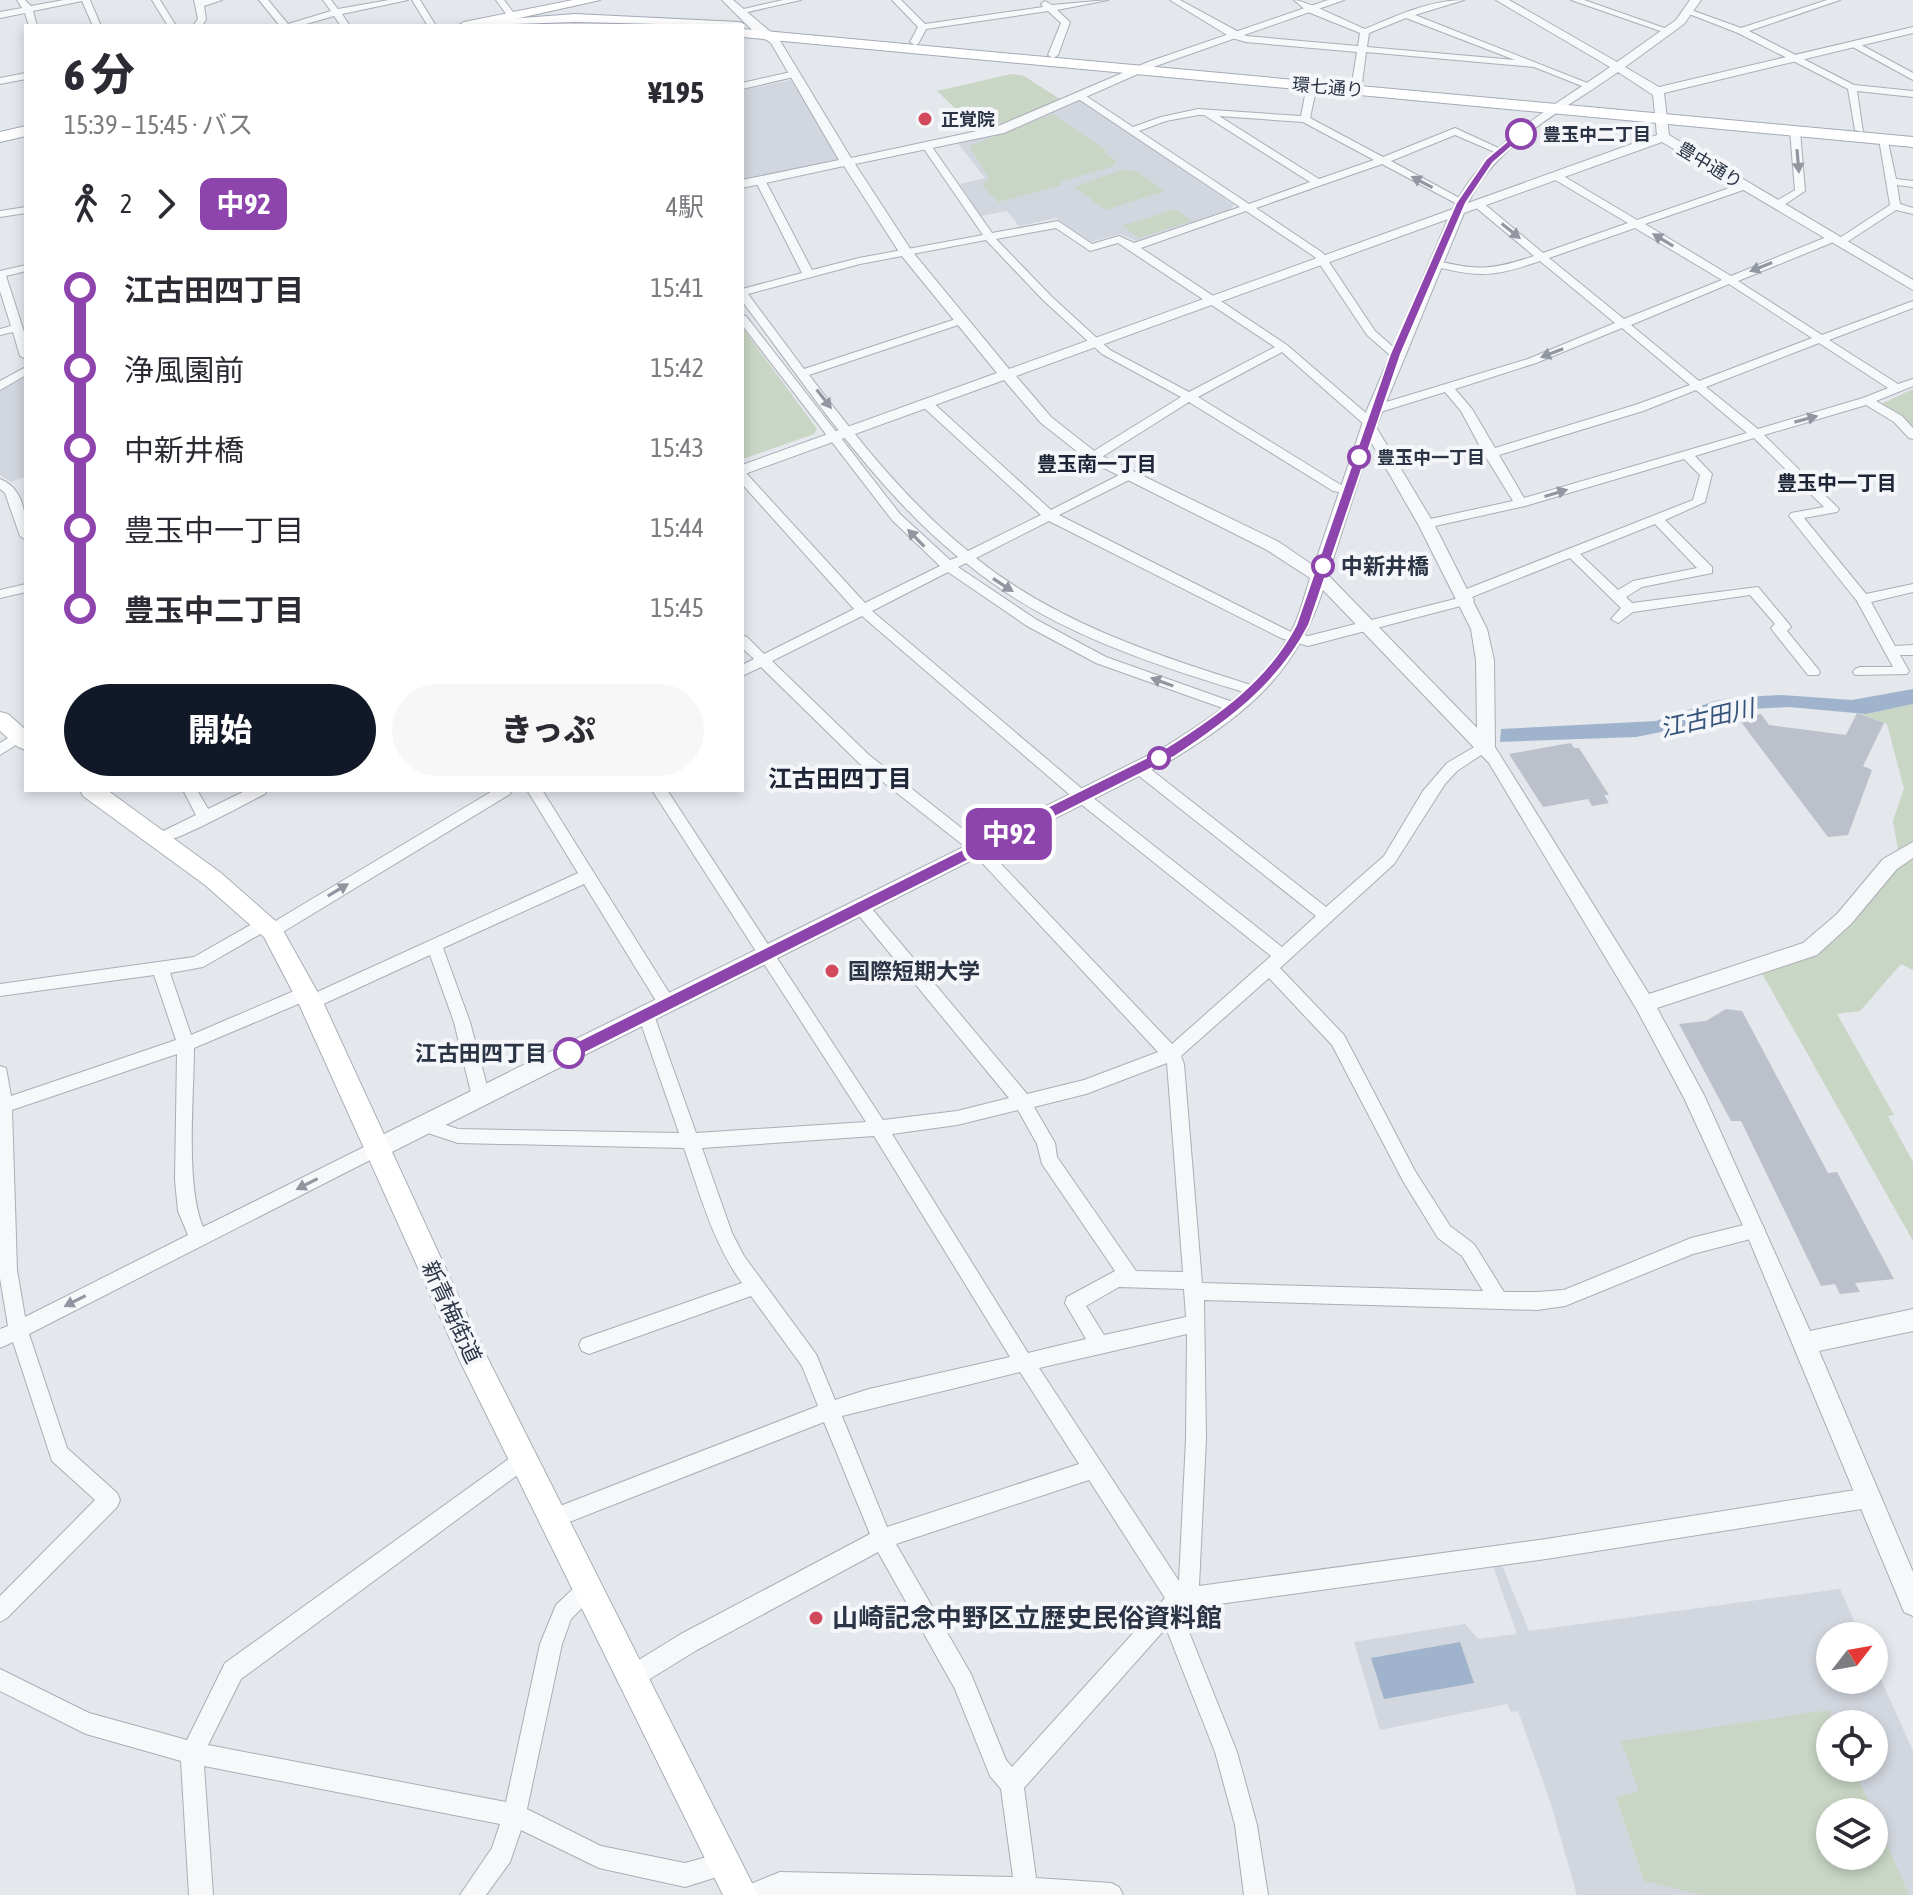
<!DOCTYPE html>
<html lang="ja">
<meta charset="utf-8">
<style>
body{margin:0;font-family:"Asap Condensed","Noto Sans JP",sans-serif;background:#f7f7f7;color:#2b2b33;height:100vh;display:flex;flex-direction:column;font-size:30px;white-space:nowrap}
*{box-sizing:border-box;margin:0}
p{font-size:26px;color:#7c7c81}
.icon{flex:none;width:44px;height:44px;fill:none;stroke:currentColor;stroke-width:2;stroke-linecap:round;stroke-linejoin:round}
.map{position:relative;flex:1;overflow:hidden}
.panel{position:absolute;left:24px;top:24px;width:720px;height:768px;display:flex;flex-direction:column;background:#fff;border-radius:0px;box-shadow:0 4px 12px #0003}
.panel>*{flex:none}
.badge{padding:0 16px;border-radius:12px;font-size:28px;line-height:52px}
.needle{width:52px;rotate:59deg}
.tools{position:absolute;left:1816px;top:1622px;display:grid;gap:16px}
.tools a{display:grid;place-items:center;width:72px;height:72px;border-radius:50%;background:#fff;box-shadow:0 4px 12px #0003;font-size:40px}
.map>.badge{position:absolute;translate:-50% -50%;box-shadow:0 0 0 4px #fff}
.legs{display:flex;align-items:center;gap:12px;height:88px;padding:0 40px;font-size:26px}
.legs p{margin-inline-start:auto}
.head{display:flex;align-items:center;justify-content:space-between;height:136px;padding:0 40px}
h1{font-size:44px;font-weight:800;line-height:60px}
.action{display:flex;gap:16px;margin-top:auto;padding:16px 40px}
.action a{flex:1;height:92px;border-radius:48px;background:#111827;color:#fff;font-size:32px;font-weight:800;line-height:92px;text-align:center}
.action a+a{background:#f7f7f7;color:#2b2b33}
ul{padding:0 40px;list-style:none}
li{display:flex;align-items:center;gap:28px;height:80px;font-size:30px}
li i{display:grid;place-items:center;width:12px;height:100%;margin:0 10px;background:currentColor}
li i::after{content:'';width:20px;height:20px;margin:-10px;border:6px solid;border-radius:50%;background:#fff}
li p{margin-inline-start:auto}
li:first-child i{background:linear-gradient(#0000 50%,currentColor 0)}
li:last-child i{background:linear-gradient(currentColor 50%,#0000 0)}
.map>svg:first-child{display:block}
.built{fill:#d2d6de;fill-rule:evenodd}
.green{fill:#c9d6c5}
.water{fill:#9fb4cc}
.building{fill:#bbc0ca}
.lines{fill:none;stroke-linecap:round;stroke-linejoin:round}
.minor-casing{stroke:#a9aeb7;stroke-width:2}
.tertiary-casing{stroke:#a9aeb7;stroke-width:2}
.secondary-casing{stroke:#a9aeb7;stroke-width:2}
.primary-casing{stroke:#a3abb8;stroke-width:2}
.minor{fill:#f7f8fa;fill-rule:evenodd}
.tertiary{fill:#f7f8fa;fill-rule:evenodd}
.secondary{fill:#fff;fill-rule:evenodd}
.primary{fill:#fff;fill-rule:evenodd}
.oneway{fill:#9196a0}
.line-1{fill:#8e44ad;stroke:#fff;stroke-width:2}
.poi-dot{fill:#d1495b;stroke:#f4f6f9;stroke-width:3}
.stop-1-dot{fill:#fff;stroke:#8e44ad;stroke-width:4}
.labels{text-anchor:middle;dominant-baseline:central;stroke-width:8;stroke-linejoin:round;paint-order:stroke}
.far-street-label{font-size:18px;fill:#2b3445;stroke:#f4f6f9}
.far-poi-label{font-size:18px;font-weight:bold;fill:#2b3445;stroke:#f4f6f9;text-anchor:start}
.far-stop-label{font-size:18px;font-weight:bold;fill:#2b3445;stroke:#f4f6f9;text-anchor:start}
.far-neighbourhood-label{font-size:20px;font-weight:bold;fill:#1d2536;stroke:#f4f6f9}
.stop-label{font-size:22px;font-weight:bold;fill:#2b3445;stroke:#f4f6f9;text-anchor:start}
.poi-label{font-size:22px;font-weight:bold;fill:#2b3445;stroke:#f4f6f9;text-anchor:start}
.street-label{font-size:22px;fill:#2b3445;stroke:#f4f6f9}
.water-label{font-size:24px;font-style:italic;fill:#34527a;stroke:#f4f6f9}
.neighbourhood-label{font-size:24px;font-weight:bold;fill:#1d2536;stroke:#f4f6f9}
.near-poi-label{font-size:26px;font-weight:bold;fill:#2b3445;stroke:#f4f6f9;text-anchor:start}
</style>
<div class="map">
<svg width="1913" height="1895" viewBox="0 0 1913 1895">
<rect width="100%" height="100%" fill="#e4e7ec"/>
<g class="built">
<polygon points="791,80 839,159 742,179 742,90"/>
<polygon points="1075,101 1083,101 1234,205 1231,209 1136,241 1120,234 1091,242 1056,218 1019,226 1007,211 981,216 960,184 985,178 957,142 1019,126"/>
<polygon points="26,373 26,476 11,482 0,475 0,389"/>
<path d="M1502,1565L1529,1631L1840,1589L1861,1636H1830V1680H1874V1664L1913,1751V1895H1577L1550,1801L1518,1711L1511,1712L1507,1704L1380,1730L1354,1642L1465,1624L1478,1639L1517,1634L1493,1566ZM1830,1724H1874V1768H1830ZM1830,1812H1874V1856H1830Z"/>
</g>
<g class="green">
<polygon points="1011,74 1024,76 1060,99 1001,125 979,131 937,91"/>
<polygon points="1053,114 1107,151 1104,152 1116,161 1113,166 1060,182 1062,185 998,202 982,185 989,179 969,146"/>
<polygon points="1124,169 1128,172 1135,170 1165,191 1106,210 1074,187"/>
<polygon points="1175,209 1192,221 1139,238 1123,226"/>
<polygon points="742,327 817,429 814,434 743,459"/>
<polygon points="1913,389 1913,429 1905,419 1881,404"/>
<polygon points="1913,704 1913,970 1901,964 1860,1011 1837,1014 1894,1115 1888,1116 1913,1162 1913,1241 1759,968 1810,949 1899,856 1893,821 1904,789 1887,724 1857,713 1866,714"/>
<polygon points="1829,1710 1835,1724 1830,1724 1830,1768 1854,1768 1873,1812 1830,1812 1830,1856 1874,1856 1874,1814 1909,1895 1703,1895 1644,1881 1616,1797 1639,1791 1621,1741"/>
</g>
<g class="water">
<polygon points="1913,689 1913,704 1866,714 1789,707 1750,709 1719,714 1676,729 1636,737 1500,742 1501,729 1656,721 1715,701 1742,697 1782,695 1852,700"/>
<polygon points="1460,1642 1474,1683 1384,1699 1371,1658"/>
</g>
<g class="building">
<polygon points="1857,713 1884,723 1863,766 1872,770 1848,835 1828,837 1738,718 1761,714 1769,725 1846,735"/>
<polygon points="1571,743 1574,748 1579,748 1609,795 1604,795 1609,803 1592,806 1588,799 1543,807 1509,754"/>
<polygon points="1726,1009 1742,1011 1828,1173 1837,1172 1894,1279 1855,1283 1860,1292 1840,1294 1835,1284 1821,1286 1741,1121 1731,1121 1679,1024 1706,1021"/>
</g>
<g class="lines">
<g class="minor-casing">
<g id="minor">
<polygon points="17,0 25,0 31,6 64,0 90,0 101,26 93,26 82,1 33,11 37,26 29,26 25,13 0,18 0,12 22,8"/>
<polygon points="152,0 160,0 176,26 168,26"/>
<polygon points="194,0 222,0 204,6 206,19 202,26 193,26 198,19"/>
<polygon points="259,0 268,0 288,24 331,11 323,0 331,0 338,9 389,0 408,0 342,14 350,26 341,26 334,16 299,26 280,26"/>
<polygon points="412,0 420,0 436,26 428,26"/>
<polygon points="496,0 504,0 516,16 515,18 509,18"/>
<polygon points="783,0 801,0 739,14 735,11"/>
<polygon points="892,0 901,0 925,24 1043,7 1041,4 1045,1 1052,5 1108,0 1057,10 1070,22 1058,55 1053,58 1048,55 1061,23 1048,11 926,29 918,44 915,45 910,42 918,27"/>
<path d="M1170,0H1180L1246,36L1358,46L1360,33L1308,12L1294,0C1305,0 1350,23 1365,29C1396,16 1430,0 1464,0L1415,15L1595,86L1587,88L1534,67L1366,52L1362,83L1357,86L1352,83L1357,52L1246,42L1232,38ZM1406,18L1515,60L1367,47L1369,33Z"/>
<polygon points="1571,0 1584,0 1673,31 1666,33"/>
<polygon points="1827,0 1840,0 1749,31 1854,85 1913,91 1913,97 1857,91 1863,132 1855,130 1848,89 1738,33 1684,12 1691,10 1741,28"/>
<polygon points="1854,41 1913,73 1913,80 1851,46 1849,44"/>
<polygon points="795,71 800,74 798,76 742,89 742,83"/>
<polygon points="26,73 26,79 0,84 0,78"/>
<path d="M1312,82L1317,85L1310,118L1383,157L1455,128L1505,151L1497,153L1455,135L1391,161L1465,201L1466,203L1461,206L1382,164L1256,208L1323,253L1375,331L1399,352V356H1391L1367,335L1315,257L1246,211L1141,248L1287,345L1374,420V426H1366L1282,352L1198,397L1341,485L1351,488V494L1333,491L1189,402L1097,460H1089V454L1181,397L1102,354L1043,300L986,240L860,264L748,294L804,369L956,319H964V323L809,375C857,438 906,501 968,551L1041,515L922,406V400H930L1051,510L1125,472H1133V478L1059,515L1291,632L1308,636L1459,598V592L1693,500L1700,475L1684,459L1525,506L1426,528L1421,527V521L1513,501L1484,454L1461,411L1445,392L1374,414L1368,410L1370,407L1528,359L1615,323L1540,261C1494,277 1478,278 1430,265L1429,263L1434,260C1476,271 1493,270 1534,256L1474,206V202H1482L1543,253L1628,223L1552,178V174H1560L1637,220L1741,184H1749V188L1645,224L1731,276L1829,236H1837L1838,239L1890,205L1879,139L1887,137L1896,179L1913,181V187L1897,185L1900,204L1913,208V214L1896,210L1844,244H1836V241L1738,281L1822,335L1913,301V308L1829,340L1898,384L1913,379V386L1876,401L1902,416L1913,428V439L1909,438L1894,422L1866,405L1764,435L1839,509L1837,512L1804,518L1866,594L1913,584V592L1871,602L1895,646L1913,645V655H1900L1909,671L1907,674L1855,675L1853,672L1855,669L1860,667H1893L1857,601L1789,516L1791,513L1824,507L1754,438L1695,456L1712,474L1705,502L1665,520L1712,567V573L1642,587L1626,597L1632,603L1758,587L1789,624L1791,627L1787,631L1818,669L1820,672L1818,675H1808L1773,631L1771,628L1775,624L1750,595L1633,612L1618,623L1611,619L1621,608L1570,558L1472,597L1474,600L1472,603L1308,646L1281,638L1049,521L976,558C1059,625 1160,656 1260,688L1262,691L1260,694H1250C1149,663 1048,631 966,563L958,567L1037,620L1106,657L1241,705L1243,708L1241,711H1231L1096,663L1027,626L948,572L872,611L1087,793L1282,947L1316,916L1134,772L1132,768L1134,764H1144L1326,907L1384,856L1423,791L1447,763L1481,743H1491L1493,747L1457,771L1445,784L1394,864L1280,968L1344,1035L1415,1171L1450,1226L1474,1244L1504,1292H1537L1564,1290L1691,1238L1756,1222L1762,1224L1765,1230L1762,1236L1693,1254L1565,1306L1537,1310L1204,1300L1206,1439L1199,1586L1546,1539L1868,1488L1875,1491L1878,1498L1875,1505L1868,1508L1546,1559L1183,1609L1181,1612L1237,1752L1257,1825L1268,1895H1244L1235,1825L1215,1752L1166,1628L1024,1788L1036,1878L1111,1883L1119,1887L1123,1895H739L743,1887L780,1872L1013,1877L1001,1789L990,1776L955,1689L878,1552L697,1650L640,1685L632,1688L624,1685L621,1677L624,1669L681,1634L870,1534L824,1422L554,1528L547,1525L544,1518L547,1511L818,1406L802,1366L751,1296L589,1354L582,1351L579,1345L582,1339L742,1283C713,1243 700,1194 684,1148L458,1143L419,1130L416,1125L419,1120L425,1118L458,1129L679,1133L638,1015L640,1010H652L654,1015L696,1133L866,1122L652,790H667L883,1120L957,1111L1009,1098L855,911L853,907L861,901L867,903L1027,1094L1084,1080L1158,1052L973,853L859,763L761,667L742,676V665L754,659L742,648V635L747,637L764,654L854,609L742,484V472L746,473L865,603L940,566L892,520L742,325V315L746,316L900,514L950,560L958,557C872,486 809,390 742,301V289L802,273L755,180L760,177L765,180L812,270L859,258L983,235L922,146L927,143L930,144L992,233L1058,221L1092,244L1119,236L1134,243L1240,207L1077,98V94H1083L1133,127L1161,117L1198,109L1301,116L1307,85ZM1198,115H1204L1310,182L1249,204L1139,131L1166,121ZM1219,116L1303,122L1374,160L1319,179ZM1056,228L1090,251L1118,243L1275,347L1189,392L1110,350L1051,296L996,239ZM1635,228L1722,280L1624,319L1549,258ZM1729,284L1812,338L1699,381L1631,325ZM1622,328L1690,385L1635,405L1495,448L1472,409L1455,389L1536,363ZM1819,343L1888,388L1863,398L1758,429L1706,387ZM1696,390L1747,433L1524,498L1499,455L1643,411ZM1655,524L1697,568L1633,581L1618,590L1580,554ZM862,616L1077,801L1271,956L1172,1044L983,845L869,755L772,661ZM1269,978L1332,1045L1403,1181L1438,1238L1462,1256L1483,1291L1202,1283L1184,1064L1181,1056ZM1167,1063L1183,1272L1136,1271L1057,1157L1055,1143L1034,1107L1086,1094ZM1018,1110L1037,1144L1042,1164L1115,1271L1067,1297L1065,1303L1086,1339L1028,1353L892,1134L957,1125ZM874,1136L1010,1357L869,1389L835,1400L816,1354L744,1256L732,1233L702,1148ZM1119,1287L1184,1289L1186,1317L1104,1335L1086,1306ZM1187,1334L1186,1439L1179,1581L1039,1368ZM1020,1372L1079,1464L887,1527L842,1416ZM1089,1480L1165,1598L1012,1767L1006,1760L971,1674L896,1544Z"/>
<polygon points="1795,128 1800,131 1805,191 1781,207 1773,207 1773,203 1795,190 1790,131"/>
<polygon points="26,207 26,213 0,217 0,211"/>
<polygon points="26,265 26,271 6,276 26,338 26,359 20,356 13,332 0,335 0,329 11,326 0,291 0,271"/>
<polygon points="26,367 26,375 0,390 0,381"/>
<path d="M0,479C25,489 26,516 26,540L20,536L5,493L0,489Z"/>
<polygon points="26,584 26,592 0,598 0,590"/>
<polygon points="19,731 24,732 24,740 0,755 0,743"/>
<path d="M183,790H197L208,809L247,790H267L265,794C246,803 170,846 155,843L152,839L155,835L196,815Z"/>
<path d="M494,790H512L510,794L278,935L272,937L264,932L203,967L170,973L191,1035L301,988H313L315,993L578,873L527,790H542L673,999L675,1004L673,1009H661L584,884L443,948L470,1022L490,1097L487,1102L481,1104L475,1102L472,1097L454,1022L430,955L317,1007H305L303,1002L194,1048C194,1097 185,1184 203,1227L370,1144L376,1142L382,1144L385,1149L382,1154L29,1334L67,1448L117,1493L120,1500L117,1507L7,1618L0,1622V1596L95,1500L52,1461L13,1342L0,1348V1329L8,1326L0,1278V1066L6,1068L11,1096L176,1040L154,975L0,996V984L194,957L259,920L265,918L272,923ZM177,1054L175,1180L178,1211L188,1235L25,1317L17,1270L12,1110Z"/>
<polygon points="524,1448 531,1451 534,1458 531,1465 241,1679 208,1745 506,1802 540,1644 556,1605 581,1581 588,1578 595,1581 598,1588 595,1595 571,1619 562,1644 527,1809 601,1846 685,1863 725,1852 733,1856 737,1864 733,1872 685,1887 599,1868 521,1830 510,1862 486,1895 460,1895 492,1848 500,1824 204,1766 213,1895 189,1895 181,1761 86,1734 0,1691 0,1669 89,1713 187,1740 225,1663"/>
</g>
</g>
<g class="tertiary-casing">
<path id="tertiary" d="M722,0H733L779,39L851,158L996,127L1148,62L1328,0H1344L1156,66L1004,133L855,164L911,250L1009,369L1453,209C1484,143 1552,108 1610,67L1496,0H1509L1617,62L1676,20L1690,0H1701L1684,24L1625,67L1659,87L1913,27V33L1664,93L1669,135L1913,280V290L1662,142L1464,213L1376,427L1434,524L1487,629L1494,660L1495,747L1649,994L1803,943L1837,914L1883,859L1913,842V858L1897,869L1851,924L1817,955L1657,1008L1704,1095L1810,1331L1913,1309V1331L1819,1351L1913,1572V1616L1904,1612L1745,1230L1684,1098L1637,1010L1489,763L1323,590C1296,674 1248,712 1175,758L384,1156L376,1158L368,1156L365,1149L368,1142L1163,748C1212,718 1269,681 1294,626C1301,611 1305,594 1310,578L1267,550L1088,460L1041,423L1004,380L742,475V465L997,373L901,255L844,166L742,188V180L839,160L771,43L752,30ZM1618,72L1653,95L1657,135L1468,203C1496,143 1566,109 1618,72ZM1448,219L1367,410L1314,566L1279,542L1098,454L1051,417L1016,376ZM1371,442L1418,524L1471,629L1476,660L1477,728L1328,575Z"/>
</g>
<g class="secondary-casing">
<g id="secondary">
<polygon points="573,0 600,0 484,26 457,26 464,22"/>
<polygon points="0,712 8,714 26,730 26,750 18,747 0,731"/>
<polygon points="80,790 107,790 221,873 280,925 323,1002 480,1343 758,1895 723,1895 460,1361 299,1004 264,937 205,885 83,796"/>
</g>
</g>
<g class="primary-casing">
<g id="primary">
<polygon points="575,14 738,22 743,23 743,29 1913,137 1913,147 742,37 742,26 575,22 461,26 468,22"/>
<polygon points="26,126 26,136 0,142 0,132"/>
</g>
</g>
<use href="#minor" class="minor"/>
<use href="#tertiary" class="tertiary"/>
<use href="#secondary" class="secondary"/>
<use href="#primary" class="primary"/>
</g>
<defs><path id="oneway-solid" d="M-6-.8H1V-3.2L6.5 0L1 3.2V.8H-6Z" transform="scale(2)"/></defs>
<g class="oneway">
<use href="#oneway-solid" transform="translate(1798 161) rotate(85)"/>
<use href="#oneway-solid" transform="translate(1422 182) rotate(-152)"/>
<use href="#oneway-solid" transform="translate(1511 231) rotate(39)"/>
<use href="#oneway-solid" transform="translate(1663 240) rotate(-149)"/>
<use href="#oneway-solid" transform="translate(1761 267) rotate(158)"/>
<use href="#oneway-solid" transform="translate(1552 353) rotate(159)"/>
<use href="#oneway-solid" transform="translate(824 399) rotate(52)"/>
<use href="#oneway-solid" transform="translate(1806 419) rotate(-15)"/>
<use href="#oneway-solid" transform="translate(1556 493) rotate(-17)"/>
<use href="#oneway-solid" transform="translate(916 538) rotate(-134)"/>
<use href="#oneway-solid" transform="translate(1003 585) rotate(33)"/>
<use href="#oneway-solid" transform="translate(1162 682) rotate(-160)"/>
<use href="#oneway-solid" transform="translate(338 890) rotate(-31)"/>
<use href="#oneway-solid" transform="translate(307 1184) rotate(153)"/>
<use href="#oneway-solid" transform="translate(75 1301) rotate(153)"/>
</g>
<path class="line-1" d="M1518,132L1526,134L1493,163L1466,203L1401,354L1309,625C1279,684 1228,721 1174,757L575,1058H564L561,1053L564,1048L1164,749C1216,716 1267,681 1296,625L1390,354L1456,203L1486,159Z"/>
<g class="poi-dot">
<circle cx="925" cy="119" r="8"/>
<circle cx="832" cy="971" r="8"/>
<circle cx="816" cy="1618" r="8"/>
</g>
<g class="stop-1-dot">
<circle cx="1521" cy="134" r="14"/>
<circle cx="1359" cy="457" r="10"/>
<circle cx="1323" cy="566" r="10"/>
<circle cx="1159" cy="758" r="10"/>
<circle cx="569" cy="1053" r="14"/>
</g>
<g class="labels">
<g class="far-street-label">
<text transform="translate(1328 87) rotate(5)">環七通り</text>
<text transform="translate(1710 165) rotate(31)">豊中通り</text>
</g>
<g class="far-poi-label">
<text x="941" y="119">正覚院</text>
</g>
<g class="far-stop-label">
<text x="1543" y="134">豊玉中二丁目</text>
<text x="1377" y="457">豊玉中一丁目</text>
</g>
<g class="far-neighbourhood-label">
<text x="1097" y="463">豊玉南一丁目</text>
<text x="1837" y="482">豊玉中一丁目</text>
</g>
<g class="stop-label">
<text x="1341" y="566">中新井橋</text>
<text x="547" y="1053" text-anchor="end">江古田四丁目</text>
</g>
<g class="poi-label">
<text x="848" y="971">国際短期大学</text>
</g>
<g class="street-label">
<text transform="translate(452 1312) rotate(65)">新青梅街道</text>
</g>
<g class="water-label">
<text transform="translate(1707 718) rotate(-13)">江古田川</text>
</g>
<g class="neighbourhood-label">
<text x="840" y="778">江古田四丁目</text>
</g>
<g class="near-poi-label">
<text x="832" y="1618">山崎記念中野区立歴史民俗資料館</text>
</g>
</g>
</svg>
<div class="tools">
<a><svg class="needle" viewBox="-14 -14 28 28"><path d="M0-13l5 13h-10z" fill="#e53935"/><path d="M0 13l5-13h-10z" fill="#7c7c81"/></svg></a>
<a><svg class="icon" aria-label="locate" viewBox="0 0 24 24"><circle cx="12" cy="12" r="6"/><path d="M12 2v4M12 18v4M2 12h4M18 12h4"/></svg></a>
<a><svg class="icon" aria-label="layers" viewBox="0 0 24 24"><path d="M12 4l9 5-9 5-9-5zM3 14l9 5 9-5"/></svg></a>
</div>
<b class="badge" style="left:1009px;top:834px;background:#8e44ad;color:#fff">中92</b>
<section class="panel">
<div class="head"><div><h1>6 分</h1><p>15:39 – 15:45 · バス</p></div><b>¥195</b></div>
<div class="legs"><svg class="icon" aria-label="walk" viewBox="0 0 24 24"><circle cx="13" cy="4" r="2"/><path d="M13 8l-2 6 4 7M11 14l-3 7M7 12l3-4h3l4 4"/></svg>2<svg class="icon" aria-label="forward" viewBox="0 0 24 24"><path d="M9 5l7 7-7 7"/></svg><b class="badge" style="background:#8e44ad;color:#fff">中92</b><p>4駅</p></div>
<ul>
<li><i style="color:#8e44ad"></i><b>江古田四丁目</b><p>15:41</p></li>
<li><i style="color:#8e44ad"></i><span>浄風園前</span><p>15:42</p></li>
<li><i style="color:#8e44ad"></i><span>中新井橋</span><p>15:43</p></li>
<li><i style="color:#8e44ad"></i><span>豊玉中一丁目</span><p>15:44</p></li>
<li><i style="color:#8e44ad"></i><b>豊玉中二丁目</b><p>15:45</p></li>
</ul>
<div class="action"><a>開始</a><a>きっぷ</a></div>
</section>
</div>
